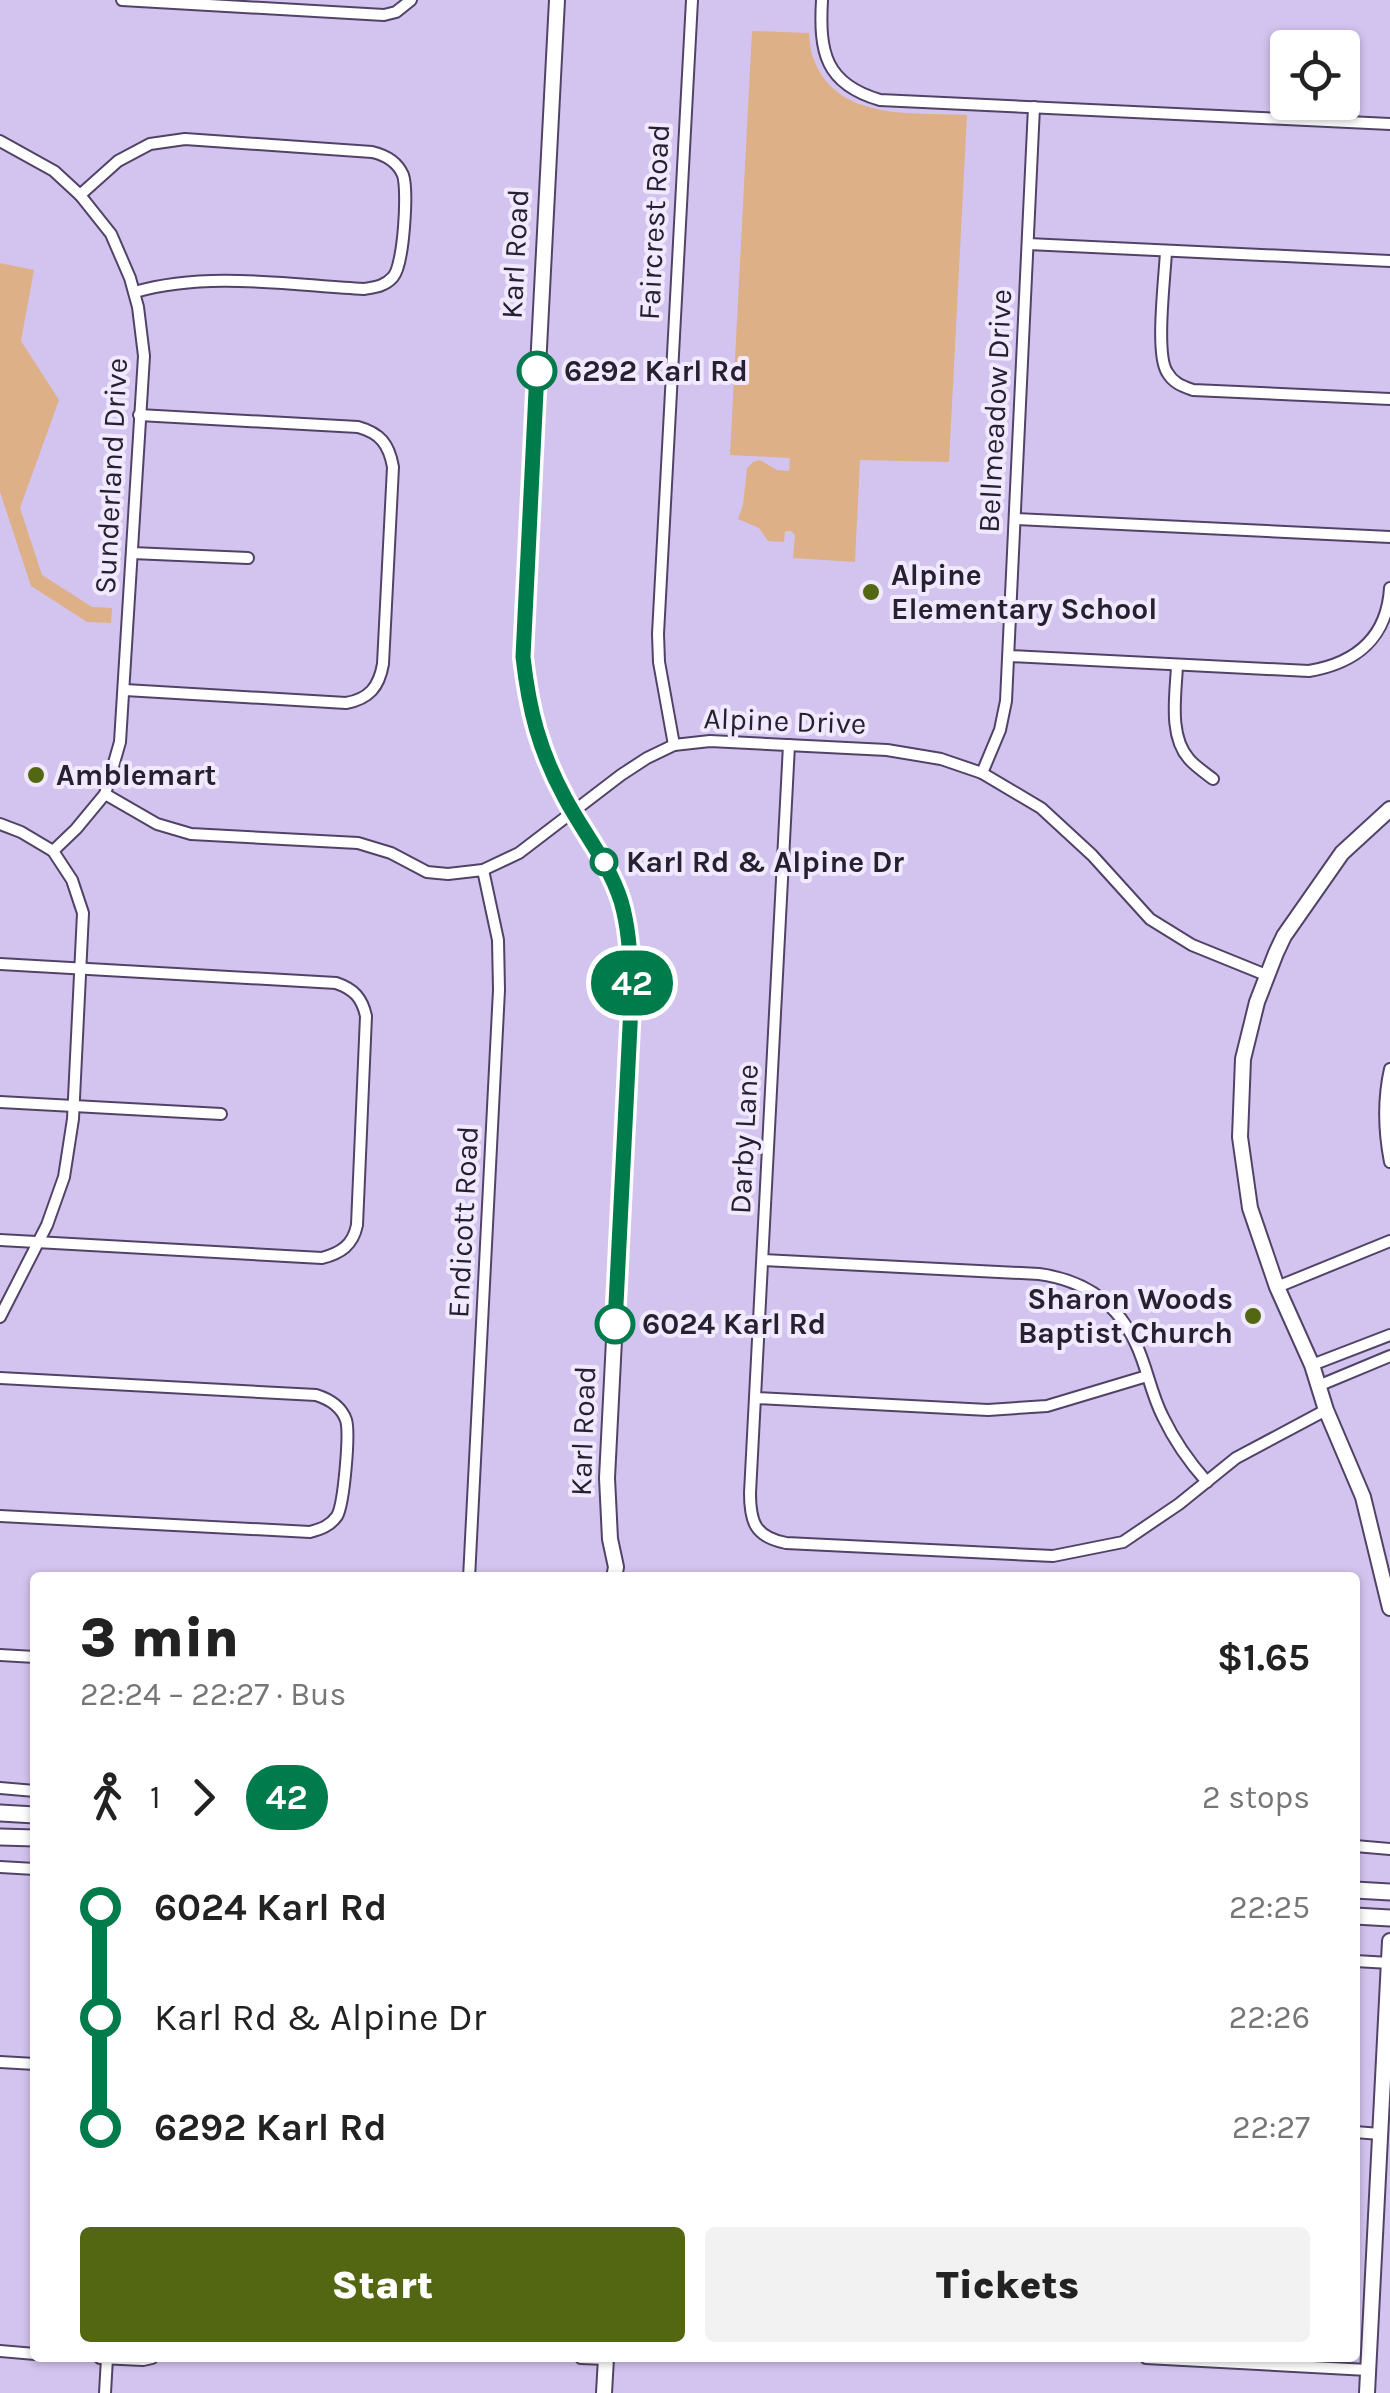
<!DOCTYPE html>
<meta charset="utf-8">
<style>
body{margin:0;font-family:Karla,sans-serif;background:#f2f2f2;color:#222;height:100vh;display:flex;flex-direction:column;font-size:38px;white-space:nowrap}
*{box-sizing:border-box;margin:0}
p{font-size:32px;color:#767676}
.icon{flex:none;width:55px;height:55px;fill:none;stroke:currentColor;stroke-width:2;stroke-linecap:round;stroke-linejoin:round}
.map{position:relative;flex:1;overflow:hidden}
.details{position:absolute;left:30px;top:1572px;width:1330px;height:790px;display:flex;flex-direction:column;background:#fff;border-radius:10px;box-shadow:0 2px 8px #0004}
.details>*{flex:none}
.badge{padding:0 20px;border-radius:32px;font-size:35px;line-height:65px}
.controls{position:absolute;left:1270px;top:30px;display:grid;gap:20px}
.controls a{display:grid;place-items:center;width:90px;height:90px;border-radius:10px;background:#fff;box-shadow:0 2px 8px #0004;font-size:50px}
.map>.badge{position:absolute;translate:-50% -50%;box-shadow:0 0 0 5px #fff}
.legs{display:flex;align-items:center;gap:15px;height:110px;padding:0 50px;font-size:32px}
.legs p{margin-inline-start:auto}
.head{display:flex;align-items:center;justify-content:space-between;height:170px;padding:0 50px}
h1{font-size:55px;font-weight:800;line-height:75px}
.action{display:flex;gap:20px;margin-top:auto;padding:20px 50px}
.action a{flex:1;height:115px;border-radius:10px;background:#536611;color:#fff;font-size:40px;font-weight:800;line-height:115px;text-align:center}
.action a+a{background:#f2f2f2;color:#222}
ul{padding:0 50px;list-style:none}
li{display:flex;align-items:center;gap:35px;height:110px;font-size:38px}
li i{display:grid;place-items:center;width:15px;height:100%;margin:0 12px;background:currentColor}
li i::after{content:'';width:25px;height:25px;margin:-12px;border:8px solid;border-radius:50%;background:#fff}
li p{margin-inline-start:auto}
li:first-child i{background:linear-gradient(#0000 50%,currentColor 0)}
li:last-child i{background:linear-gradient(currentColor 50%,#0000 0)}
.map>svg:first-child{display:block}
.green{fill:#deb088}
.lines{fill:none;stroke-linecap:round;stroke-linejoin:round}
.street-casing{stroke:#514367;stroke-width:14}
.secondary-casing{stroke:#514367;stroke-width:18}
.primary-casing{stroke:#514367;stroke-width:19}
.street{stroke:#fff;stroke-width:10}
.secondary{stroke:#fff;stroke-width:14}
.primary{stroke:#fff;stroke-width:15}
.line-1-casing{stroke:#fff;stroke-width:22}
.line-1{stroke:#007b4b;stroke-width:15}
.stop-1-dot{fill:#fff;stroke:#007b4b;stroke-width:5}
.poi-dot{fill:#536611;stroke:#f1e9ff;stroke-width:4}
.labels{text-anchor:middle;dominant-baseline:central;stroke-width:8;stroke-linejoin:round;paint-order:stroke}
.street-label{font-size:30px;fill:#262030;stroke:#f1e9ff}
.stop-label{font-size:30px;font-weight:bold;fill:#262030;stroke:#f1e9ff;text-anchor:start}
.poi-label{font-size:30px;font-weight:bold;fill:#262030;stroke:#f1e9ff;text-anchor:start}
</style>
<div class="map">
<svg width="1390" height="2393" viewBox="0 0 1390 2393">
<rect width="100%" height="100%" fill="#d3c4ef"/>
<g class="green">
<path d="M752,31L809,33C810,41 810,50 813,57C835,122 913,112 967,115L949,462L860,460L855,562L793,558L795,535L791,531H785L784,542L768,541L759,528L738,519L743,505L747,468L753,462L760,460L777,470L789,471L790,458L730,455Z"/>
<polygon points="0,263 34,270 21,341 59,400 20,508 42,575 92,607 112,608 111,623 87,622 31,586 0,492"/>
</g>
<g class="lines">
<g class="street-casing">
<g id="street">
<polyline points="122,0 384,15 396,12 411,0"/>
<path d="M822,0C819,52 825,84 880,100L1390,124"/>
<polyline points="0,141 54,171 80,195 111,234 130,278 138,307 144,356 120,742 105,794 76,829 53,851"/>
<path d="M80,195L118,161L150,144L185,139L372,152C385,155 397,161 403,175C408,190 404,265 393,277C385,286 376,287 364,289C290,285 207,271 135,292"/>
<polyline points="1028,244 1390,261"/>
<path d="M1166,251C1165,276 1155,354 1167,372C1173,383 1182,386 1193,390L1390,399"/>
<polyline points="1015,519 1390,537"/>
<polyline points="132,553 248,558"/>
<path d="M1009,656L1309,671C1356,663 1387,638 1390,588"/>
<path d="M1177,665C1176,694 1168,735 1189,759C1195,766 1205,773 1213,779"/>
<path d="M125,690L346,703C369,699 379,687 383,664L393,467C389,444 380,433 358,427L139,415"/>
<polyline points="674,745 659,662 658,634 692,0"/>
<path d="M789,745L750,1493C750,1522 755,1537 786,1543L1053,1556L1123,1542L1179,1504L1236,1458L1326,1410"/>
<polyline points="982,773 1000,730 1006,701 1034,107"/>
<polyline points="105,794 157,824 191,834 358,843 391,853 427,872 448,874 483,870 519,853 621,775 647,758 674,745 710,741 887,750 941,759 982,773 1041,808 1092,855 1150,919 1192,945 1266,975"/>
<polyline points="0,824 21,832 53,851 72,880 83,913 73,1119 64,1177 47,1225 0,1317"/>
<path d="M0,964L336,983C354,989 362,998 366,1016L357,1225C353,1245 341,1253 322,1258L0,1240"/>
<path d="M1390,1069C1383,1100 1384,1131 1390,1162"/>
<polyline points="0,1102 221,1114"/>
<path d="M763,1260L1039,1274C1083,1280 1117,1302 1136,1344C1147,1367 1151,1394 1163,1417C1174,1440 1190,1463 1207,1482"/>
<polyline points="1277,1287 1390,1241"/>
<polyline points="1312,1365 1390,1335"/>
<path d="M0,1378L316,1395C329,1399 341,1406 346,1420C350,1433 344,1504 337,1516C330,1526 321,1529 310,1532L0,1516"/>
<polyline points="1318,1386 1390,1356"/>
<polyline points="756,1398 988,1410 1047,1406 1147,1376"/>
<polyline points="469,1578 499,990 498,940 483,870"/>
<polyline points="0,1655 35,1657"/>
<polyline points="0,1788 35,1791"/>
<polyline points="1355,1846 1390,1849"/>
<polyline points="0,1867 35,1869"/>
<polyline points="1355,1961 1390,1963"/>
<polyline points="0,2062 35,2064"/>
<polyline points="1355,2132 1380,2134"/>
<polyline points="0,2351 35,2354"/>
<polyline points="100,2358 143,2360 152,2358"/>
<polyline points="581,2358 606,2359"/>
<polyline points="1146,2358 1368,2370"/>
<polyline points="105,2393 107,2358"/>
</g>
</g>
<g class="secondary-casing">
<g id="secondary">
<path d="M557,0L523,657C528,709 540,751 565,798C583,832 609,863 621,900C629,928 630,957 632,985L607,1478L610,1539L616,1567L614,1578"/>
<polyline points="1390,809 1342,853 1284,936 1276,953 1257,1002 1243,1059 1240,1137 1250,1208 1277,1287 1312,1365 1326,1410 1363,1497 1390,1608"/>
<polyline points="604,2393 606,2358"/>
<polyline points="1367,2393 1390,1941"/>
</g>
</g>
<g class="primary-casing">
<g id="primary">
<polyline points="0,1813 35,1815"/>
<polyline points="0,1837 35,1838"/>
<polyline points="1355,1890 1390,1892"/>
<polyline points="1355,1916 1390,1918"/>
</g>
</g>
<use href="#street" class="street"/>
<use href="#secondary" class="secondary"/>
<use href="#primary" class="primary"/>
</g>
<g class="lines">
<g class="line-1-casing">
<path id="line-1" d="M537,371L523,657C529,710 539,750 565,798C583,832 609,863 621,901C629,928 630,957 632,986L615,1324"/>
</g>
<use href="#line-1" class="line-1"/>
</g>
<g class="stop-1-dot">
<circle cx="537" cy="371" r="18"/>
<circle cx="604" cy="862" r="12"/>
<circle cx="615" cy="1324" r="18"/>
</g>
<g class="poi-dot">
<circle cx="871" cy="592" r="10"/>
<circle cx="36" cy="775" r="10"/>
<circle cx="1253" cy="1316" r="10"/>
</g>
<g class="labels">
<g class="street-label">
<text transform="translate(654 222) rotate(-87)">Faircrest Road</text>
<text transform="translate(515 254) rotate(-87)">Karl Road</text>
<text transform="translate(995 411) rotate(-87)">Bellmeadow Drive</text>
<text transform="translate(111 476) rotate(-87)">Sunderland Drive</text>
<text transform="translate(785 721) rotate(2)">Alpine Drive</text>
<text transform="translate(744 1139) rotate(-87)">Darby Lane</text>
<text transform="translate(463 1222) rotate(-87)">Endicott Road</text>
<text transform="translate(583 1431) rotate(-88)">Karl Road</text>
</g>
<g class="stop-label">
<text x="564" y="371">6292 Karl Rd</text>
<text x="626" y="862">Karl Rd &amp; Alpine Dr</text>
<text x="642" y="1324">6024 Karl Rd</text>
</g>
<g class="poi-label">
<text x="891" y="575">Alpine<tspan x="891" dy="34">Elementary School</tspan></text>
<text x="56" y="775">Amblemart</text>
<text x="1233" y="1299" text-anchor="end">Sharon Woods<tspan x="1233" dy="34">Baptist Church</tspan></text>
</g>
</g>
</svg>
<div class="controls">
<a><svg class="icon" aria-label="locate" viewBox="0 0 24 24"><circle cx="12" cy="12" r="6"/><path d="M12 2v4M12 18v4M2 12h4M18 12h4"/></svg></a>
</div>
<b class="badge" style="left:632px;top:983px;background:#007b4b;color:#fff">42</b>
<section class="details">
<div class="head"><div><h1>3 min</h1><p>22:24 – 22:27 · Bus</p></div><b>$1.65</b></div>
<div class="legs"><svg class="icon" aria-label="walk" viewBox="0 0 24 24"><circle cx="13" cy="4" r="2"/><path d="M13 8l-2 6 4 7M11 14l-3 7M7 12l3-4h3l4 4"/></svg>1<svg class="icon" aria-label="forward" viewBox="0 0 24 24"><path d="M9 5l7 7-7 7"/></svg><b class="badge" style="background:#007b4b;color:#fff">42</b><p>2 stops</p></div>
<ul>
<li><i style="color:#007b4b"></i><b>6024 Karl Rd</b><p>22:25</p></li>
<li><i style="color:#007b4b"></i><span>Karl Rd &amp; Alpine Dr</span><p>22:26</p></li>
<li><i style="color:#007b4b"></i><b>6292 Karl Rd</b><p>22:27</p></li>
</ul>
<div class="action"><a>Start</a><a>Tickets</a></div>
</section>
</div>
